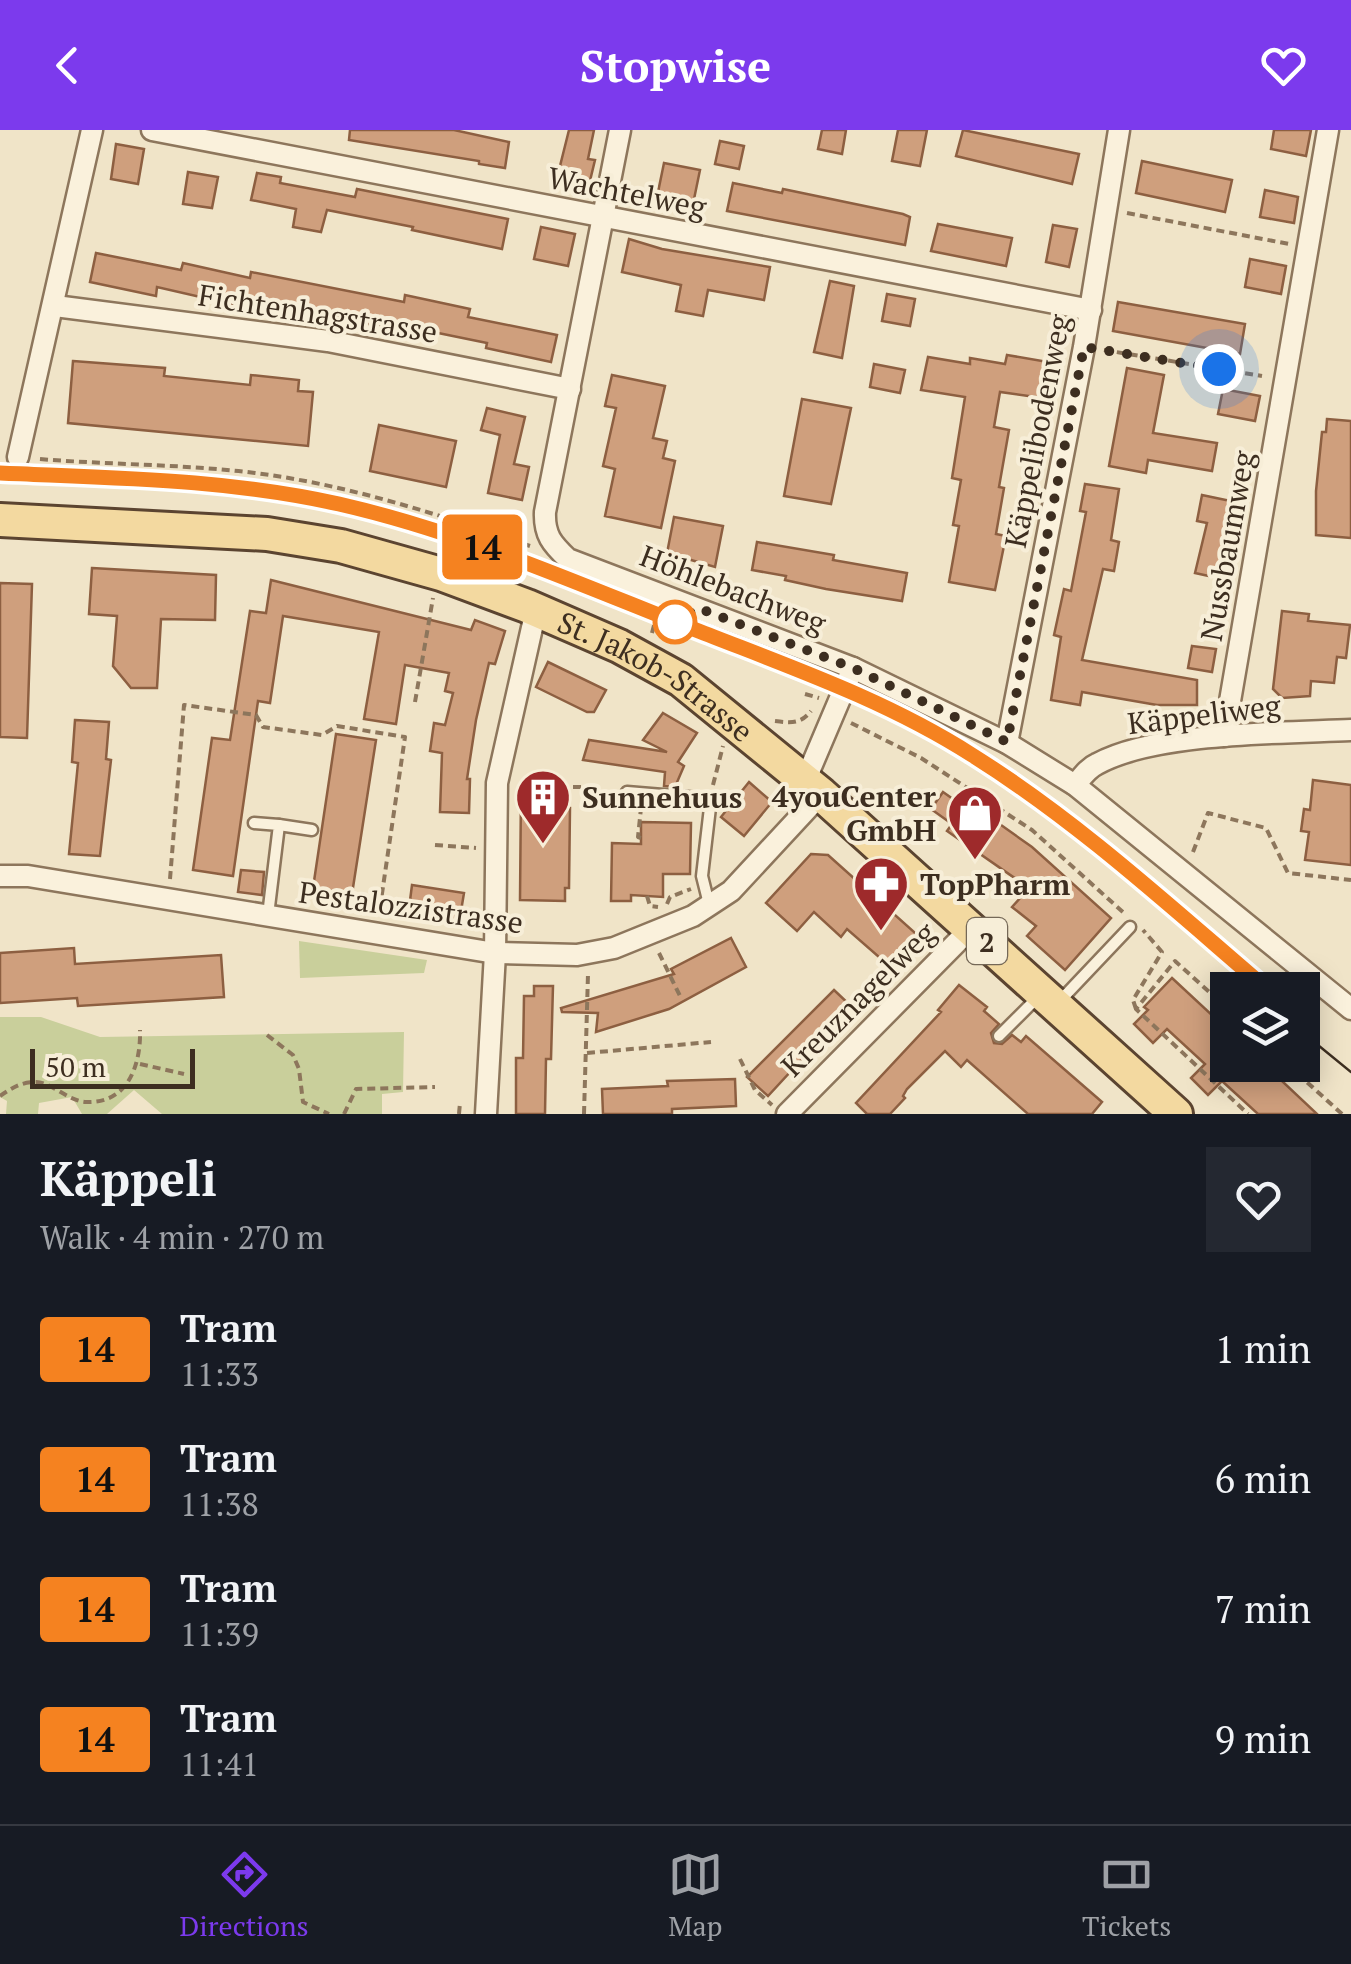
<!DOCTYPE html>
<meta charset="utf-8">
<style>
body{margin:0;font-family:"PT Serif",serif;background:#242831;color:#f1f3f6;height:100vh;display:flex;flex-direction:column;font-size:38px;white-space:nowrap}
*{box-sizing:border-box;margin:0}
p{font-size:32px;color:#9ea1a6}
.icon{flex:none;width:55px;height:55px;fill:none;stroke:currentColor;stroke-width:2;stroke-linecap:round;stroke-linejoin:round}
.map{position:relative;height:984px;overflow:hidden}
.details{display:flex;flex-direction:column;background:#171b24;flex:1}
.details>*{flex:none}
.badge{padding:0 20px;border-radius:8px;font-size:35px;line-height:65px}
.controls{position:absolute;left:1210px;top:842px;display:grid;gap:20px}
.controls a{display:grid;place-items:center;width:110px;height:110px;border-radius:0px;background:#171b24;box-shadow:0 5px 25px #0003;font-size:50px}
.scale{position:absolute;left:30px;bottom:25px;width:165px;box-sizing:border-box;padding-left:10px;border:5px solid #3d2e20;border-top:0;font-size:28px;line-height:35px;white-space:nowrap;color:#3d2e20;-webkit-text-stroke:8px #f7eed8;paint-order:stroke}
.you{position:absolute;width:50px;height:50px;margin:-25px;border:8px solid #fff;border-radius:50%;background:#1a73e8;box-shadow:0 0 0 15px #1a73e833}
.map>.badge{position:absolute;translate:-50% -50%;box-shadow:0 0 0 5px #fff}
.round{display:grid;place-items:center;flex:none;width:105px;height:105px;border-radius:0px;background:#242831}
.head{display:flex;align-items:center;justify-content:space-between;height:170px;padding:0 40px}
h1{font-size:48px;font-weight:700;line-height:75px}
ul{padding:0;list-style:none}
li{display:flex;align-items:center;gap:30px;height:130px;padding:0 40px}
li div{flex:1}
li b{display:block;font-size:38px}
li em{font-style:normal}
li .badge{min-width:110px;font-weight:700;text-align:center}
header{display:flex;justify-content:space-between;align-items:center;height:130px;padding:0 40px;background:#7c3aed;color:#fff;font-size:45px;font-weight:700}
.tabs{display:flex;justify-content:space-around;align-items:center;height:140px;border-top:2px solid #363941;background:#171b24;font-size:28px;color:#9ea1a6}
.tabs a{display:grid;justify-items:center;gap:5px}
.tabs .current{color:#7c3aed}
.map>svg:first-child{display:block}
.green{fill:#c9cf9b}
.building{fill:#cf9f7d;stroke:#8d5f41;stroke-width:2.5}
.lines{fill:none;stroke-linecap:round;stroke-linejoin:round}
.service-casing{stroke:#8d765c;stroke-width:15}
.minor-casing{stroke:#8d765c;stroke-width:25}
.primary-casing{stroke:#5b4430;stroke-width:38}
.path{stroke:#8d765c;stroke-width:4;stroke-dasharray:8 5;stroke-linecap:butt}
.service{stroke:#faf1dc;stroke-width:10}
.minor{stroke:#faf1dc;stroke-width:20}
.primary{stroke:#f3d9a0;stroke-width:32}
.tram{stroke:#3d2e20;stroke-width:2.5}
.line-casing{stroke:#fff;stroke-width:22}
.line{stroke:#f58220;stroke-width:15}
.walk{stroke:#3d2e20;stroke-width:10;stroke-dasharray:0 18}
.stop-dot{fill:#fff;stroke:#f58220;stroke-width:5}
.labels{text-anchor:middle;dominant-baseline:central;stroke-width:8;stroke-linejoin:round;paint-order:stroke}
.shield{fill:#f7eed8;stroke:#756857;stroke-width:2.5}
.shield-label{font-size:28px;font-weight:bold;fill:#3d2e20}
.street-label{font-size:30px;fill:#3d2e20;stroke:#f7eed8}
.poi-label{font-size:30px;font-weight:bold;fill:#3d2e20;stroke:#f7eed8;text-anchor:start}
</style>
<header><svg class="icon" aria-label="back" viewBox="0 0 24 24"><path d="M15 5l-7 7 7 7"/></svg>Stopwise<svg class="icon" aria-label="heart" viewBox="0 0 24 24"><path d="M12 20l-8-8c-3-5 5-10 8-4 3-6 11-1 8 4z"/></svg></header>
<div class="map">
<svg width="1351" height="984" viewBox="0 0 1351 984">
<rect width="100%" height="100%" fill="#f0e4c8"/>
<g class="green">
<polygon points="299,811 427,830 424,843 300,848"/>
<polygon points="0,887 41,887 100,907 404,902 403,962 382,964 382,984 162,984 134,960 107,984 82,984 72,967 39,973 38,984 6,984 7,971 0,967"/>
</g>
<g class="building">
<polygon points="350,0 454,0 509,12 505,38 479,34 479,31 349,10"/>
<polygon points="569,0 594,0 588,29 595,30 588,59 556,52"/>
<polygon points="822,0 846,0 842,24 818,19"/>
<polygon points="898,0 927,0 920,36 892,31"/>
<polygon points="963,0 1079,24 1072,54 956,26"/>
<polygon points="1274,0 1311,0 1306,26 1271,19"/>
<polygon points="720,11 744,16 739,39 715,34"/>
<polygon points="116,14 144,19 138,54 111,49"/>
<polygon points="1142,31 1232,50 1225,82 1136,63"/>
<polygon points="664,33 700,40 693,74 657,67"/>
<polygon points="188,42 218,47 212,78 183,74"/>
<polygon points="257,43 281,47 280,53 355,67 357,59 508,89 502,119 412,100 413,97 327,80 321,102 293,97 296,79 251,70"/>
<polygon points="733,53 782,63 783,59 903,84 910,87 905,115 727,81"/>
<polygon points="1265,60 1298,67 1294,93 1260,87"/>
<polygon points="938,94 1012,108 1006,136 931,121"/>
<polygon points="1053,95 1077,99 1069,137 1046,132"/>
<polygon points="541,97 575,104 568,136 534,129"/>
<polygon points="629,109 662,119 770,137 764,170 708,160 703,186 676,181 681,155 622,142"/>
<polygon points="96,123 181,140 183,133 250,148 251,142 404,172 405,165 470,179 468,187 557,205 551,232 486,218 487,213 399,195 398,200 246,169 244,177 157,157 156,166 90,152"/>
<polygon points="1250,129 1286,136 1281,164 1245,157"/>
<polygon points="830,151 854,156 842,228 814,222"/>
<polygon points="887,164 915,169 910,196 882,191"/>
<polygon points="1118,172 1245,194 1240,224 1113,201"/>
<polygon points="1007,225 1048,232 1043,268 1000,262 994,297 1009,300 999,357 1004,358 996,404 1006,406 995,460 949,452 959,396 953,395 961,350 952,348 965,267 921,260 928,227 970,234 970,228 1005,234"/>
<polygon points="73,231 165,238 164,246 250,255 251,245 299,250 298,261 313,262 308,316 68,293"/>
<polygon points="874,234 905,240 900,263 870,257"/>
<polygon points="1127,238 1164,245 1153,303 1217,313 1212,341 1148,330 1146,343 1109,336"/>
<polygon points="612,245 665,256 653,308 667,311 663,328 675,331 661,398 605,386 615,339 603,336 616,278 605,276"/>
<polygon points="1223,259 1260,266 1255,291 1218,284"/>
<polygon points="802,269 851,278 831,374 784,366"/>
<polygon points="487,278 525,287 514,334 529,337 522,370 488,363 500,305 481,300"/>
<polygon points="1327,289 1351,291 1351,408 1316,405 1316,361 1322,302 1326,302"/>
<polygon points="379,295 456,311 446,357 370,341"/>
<polygon points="1085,354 1119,359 1111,410 1119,412 1114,441 1103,439 1082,530 1197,550 1197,575 1157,575 1082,562 1080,575 1051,570 1061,507 1054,505 1064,459 1071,461 1086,382 1080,381"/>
<polygon points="1202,365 1240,373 1227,450 1195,443 1207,393 1197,391"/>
<polygon points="674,387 723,396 715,437 667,423"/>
<polygon points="757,412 834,425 833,430 907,443 902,471 826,459 785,450 786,446 752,440"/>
<polygon points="92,438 216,445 215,490 161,489 157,558 131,558 113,536 117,486 89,484"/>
<polygon points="271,450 471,500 475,490 505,501 495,534 489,533 476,590 467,649 470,649 469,683 440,682 442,623 430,621 434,593 445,595 453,563 445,561 449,543 405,535 396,594 364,589 379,502 283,486 270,573 258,571 233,746 193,740 212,608 230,610 250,481 266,483"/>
<polygon points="0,453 32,454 27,608 0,607"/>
<polygon points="1282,481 1309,484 1308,491 1350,495 1346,528 1337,527 1334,553 1311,551 1310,566 1282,568 1273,559"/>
<polygon points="1192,516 1216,519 1212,542 1188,538"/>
<polygon points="548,532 606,560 594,582 587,582 536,557"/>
<polygon points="663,583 697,603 678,632 684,636 675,657 664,656 665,642 583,630 589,610 667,622 643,610"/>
<polygon points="75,590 109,592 106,629 111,630 100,726 69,724 78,633 72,632"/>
<polygon points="336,604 376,610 352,764 313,758"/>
<polygon points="1313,650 1351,655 1351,735 1305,730 1309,702 1301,701 1304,679 1310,680"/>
<polygon points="749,652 772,672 744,706 721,687"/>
<polygon points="521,659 566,659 566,678 570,678 569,758 565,758 565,771 520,770"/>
<polygon points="943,662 963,676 967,671 1032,717 1111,788 1065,840 1027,806 1036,796 1012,777 1029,758 947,701 952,694 931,679"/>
<polygon points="641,692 691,693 690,744 663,744 663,767 631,765 631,771 611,771 612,713 641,714"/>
<polygon points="811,724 828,725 923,810 895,841 847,799 841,807 814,782 797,801 766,773"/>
<polygon points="241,740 264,742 262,765 238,762"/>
<polygon points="412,755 464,763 459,793 408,786"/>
<polygon points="731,808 746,837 669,879 596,902 598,883 562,882 561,878 674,844 671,839"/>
<polygon points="74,818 75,834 221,825 224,867 78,876 77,868 0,873 0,823"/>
<polygon points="1172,848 1228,900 1228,935 1265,935 1317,984 1258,984 1222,951 1208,965 1191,948 1205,934 1167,899 1153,913 1134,894 1148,880 1144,877"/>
<polygon points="959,855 987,877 984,881 999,894 991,903 994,913 1002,914 1012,905 1021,912 1026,906 1102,972 1092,984 1028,984 967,930 961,937 945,921 907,959 903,966 905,968 890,984 867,984 856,973 941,882 938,880"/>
<polygon points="534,856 553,856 551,929 546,929 545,984 516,984 516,928 523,928 524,866 534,866"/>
<polygon points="834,860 851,876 768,966 747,947"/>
<polygon points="735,949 736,976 672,979 672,984 603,984 602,959 668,956 667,951"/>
</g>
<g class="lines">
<g class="service-casing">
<g id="service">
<polyline points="627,662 711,669 702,746 709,774"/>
<polyline points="254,693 279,695 268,785"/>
<polyline points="279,695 312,700"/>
<polyline points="1057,874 1130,797"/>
<polyline points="999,906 1037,868"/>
</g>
</g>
<g class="minor-casing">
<g id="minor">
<polyline points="152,0 1091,180"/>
<path d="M620,0L545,382C544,405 552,414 568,429L853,538L1007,613L1075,655L1351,879"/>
<polyline points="55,176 328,211 570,259"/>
<polyline points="18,327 92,0"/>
<polyline points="1224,606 1328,0"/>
<polyline points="1007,613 1084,217 1119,0"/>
<polyline points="805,651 853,538"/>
<path d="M1075,655C1082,647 1088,638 1097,634C1155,602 1283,603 1351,600"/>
<polyline points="0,746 28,746 495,823 577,825 614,818 693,786 731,761 821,664"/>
<polyline points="486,984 495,823 497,653 536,480"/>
<polyline points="787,984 972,797"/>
</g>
</g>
<g class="primary-casing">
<g id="primary">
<path id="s1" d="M0,390L267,404L341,416L441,444L527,476L619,516L681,550L821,664L1176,984"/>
</g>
</g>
<g class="path">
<polyline points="1127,83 1289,114"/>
<polyline points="1104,220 1262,246"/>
<path d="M40,329C112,335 184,334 255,343C350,355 440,385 530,416"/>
<polyline points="652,503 657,484"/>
<polyline points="805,564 819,568"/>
<polyline points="415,572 433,468"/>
<path d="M775,591C791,593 801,594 811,581"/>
<polyline points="851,593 921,628 1032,700 1125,784"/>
<polyline points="713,655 723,616"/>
<polyline points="573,657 586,657 592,663 613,662"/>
<polyline points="641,708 638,707 641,678"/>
<polyline points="435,715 476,718"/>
<polyline points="1193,722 1208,683 1266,698 1288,743 1351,750"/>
<polyline points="170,749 184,575 256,585 263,597 322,605 337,596 405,607 379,784"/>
<polyline points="647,766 650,776 658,777"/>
<polyline points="667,774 670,767 691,759"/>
<polyline points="659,823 681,868"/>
<polyline points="1136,879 1133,870 1162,822 1143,800"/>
<polyline points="1228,879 1175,831 1136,879 1248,984"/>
<polyline points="267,905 293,925 299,939 303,972 329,984"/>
<polyline points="587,923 711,912"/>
<polyline points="740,929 755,960 772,975"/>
<polyline points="140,934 184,944"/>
<polyline points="1288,935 1342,984"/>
<path d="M0,966C12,958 21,952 36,952C53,953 68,971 86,972C129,974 141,933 140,900"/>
<polyline points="344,984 356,959 435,957"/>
<polyline points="459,984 460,973"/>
<polyline points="584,984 588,844"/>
</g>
<use href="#service" class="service"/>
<use href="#minor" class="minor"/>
<use href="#primary" class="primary"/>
<g class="tram">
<path d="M0,343C101,348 203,349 302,366C431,389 554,443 675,492C773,531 874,565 965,621C1076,688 1171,776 1268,860"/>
<polyline points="1302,902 1351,942"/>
</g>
</g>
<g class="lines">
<g class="line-casing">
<path id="line" d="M0,343C113,348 228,349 339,374C462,402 579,454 696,500C790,537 886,570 972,625C1079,692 1172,778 1268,860"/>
</g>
<use href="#line" class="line"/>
<polyline class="walk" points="675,492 698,478 853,538 1007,612 1084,217 1219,239"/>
</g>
<defs>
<g id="building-pin" transform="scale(2.875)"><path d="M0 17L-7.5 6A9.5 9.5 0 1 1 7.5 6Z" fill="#9e2a2b" stroke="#f7eed8"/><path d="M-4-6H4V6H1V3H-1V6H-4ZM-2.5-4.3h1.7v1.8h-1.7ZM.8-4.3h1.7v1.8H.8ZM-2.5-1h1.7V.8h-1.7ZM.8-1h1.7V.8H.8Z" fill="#fff"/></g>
<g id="shop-pin" transform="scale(2.875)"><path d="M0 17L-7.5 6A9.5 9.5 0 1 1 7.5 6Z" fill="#9e2a2b" stroke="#f7eed8"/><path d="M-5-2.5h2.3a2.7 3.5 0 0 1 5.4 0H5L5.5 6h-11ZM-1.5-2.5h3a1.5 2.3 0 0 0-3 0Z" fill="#fff"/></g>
<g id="pharmacy-pin" transform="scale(2.875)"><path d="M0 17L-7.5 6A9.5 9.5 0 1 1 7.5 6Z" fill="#9e2a2b" stroke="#f7eed8"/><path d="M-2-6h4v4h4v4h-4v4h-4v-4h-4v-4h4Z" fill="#fff"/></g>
</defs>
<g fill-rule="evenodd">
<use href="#building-pin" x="543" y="667"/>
<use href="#shop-pin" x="975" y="683"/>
<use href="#pharmacy-pin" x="881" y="754"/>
</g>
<circle class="stop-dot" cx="675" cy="492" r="20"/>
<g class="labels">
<rect class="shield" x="967" y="788" width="40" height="46" rx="8"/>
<g class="shield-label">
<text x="987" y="811">2</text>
</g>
<g class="street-label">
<text transform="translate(627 62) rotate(11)">Wachtelweg</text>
<text transform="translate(318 183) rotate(9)">Fichtenhagstrasse</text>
<text transform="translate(1037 301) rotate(-79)">Käppelibodenweg</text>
<text transform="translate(1227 416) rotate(-80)">Nussbaumweg</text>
<text transform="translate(733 459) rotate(21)">Höhlebachweg</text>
<text stroke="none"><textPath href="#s1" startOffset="685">St. Jakob-Strasse</textPath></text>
<text transform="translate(1204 584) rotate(-7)">Käppeliweg</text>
<text transform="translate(411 777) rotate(8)">Pestalozzistrasse</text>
<text transform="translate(858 869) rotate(-45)">Kreuznagelweg</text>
</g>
<g class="poi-label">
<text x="936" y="666" text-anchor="end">4youCenter<tspan x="936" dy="34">GmbH</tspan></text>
<text x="582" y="667">Sunnehuus</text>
<text x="920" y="754">TopPharm</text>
</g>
</g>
</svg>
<div class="controls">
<a><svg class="icon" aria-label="layers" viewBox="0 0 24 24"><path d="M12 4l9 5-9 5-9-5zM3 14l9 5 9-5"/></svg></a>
</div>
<div class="scale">50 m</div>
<div class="you" style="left:1219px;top:239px"></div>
<b class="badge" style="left:482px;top:417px;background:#f58220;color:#111">14</b>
</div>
<section class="details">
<div class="head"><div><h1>Käppeli</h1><p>Walk · 4 min · 270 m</p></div><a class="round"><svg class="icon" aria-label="heart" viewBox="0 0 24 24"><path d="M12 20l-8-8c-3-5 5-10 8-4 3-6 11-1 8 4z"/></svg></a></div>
<ul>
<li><span class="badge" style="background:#f58220;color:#111">14</span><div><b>Tram</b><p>11:33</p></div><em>1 min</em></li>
<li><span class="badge" style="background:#f58220;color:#111">14</span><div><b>Tram</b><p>11:38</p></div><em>6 min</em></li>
<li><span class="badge" style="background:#f58220;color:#111">14</span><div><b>Tram</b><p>11:39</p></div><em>7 min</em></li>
<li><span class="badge" style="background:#f58220;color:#111">14</span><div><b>Tram</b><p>11:41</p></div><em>9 min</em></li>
</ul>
</section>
<nav class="tabs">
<a class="current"><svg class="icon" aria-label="directions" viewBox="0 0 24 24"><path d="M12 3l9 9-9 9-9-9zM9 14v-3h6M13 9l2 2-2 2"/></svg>Directions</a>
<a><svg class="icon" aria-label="map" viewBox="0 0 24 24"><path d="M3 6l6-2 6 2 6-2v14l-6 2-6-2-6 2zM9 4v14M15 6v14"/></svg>Map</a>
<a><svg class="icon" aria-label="tickets" viewBox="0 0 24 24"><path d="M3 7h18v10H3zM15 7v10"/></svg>Tickets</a>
</nav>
